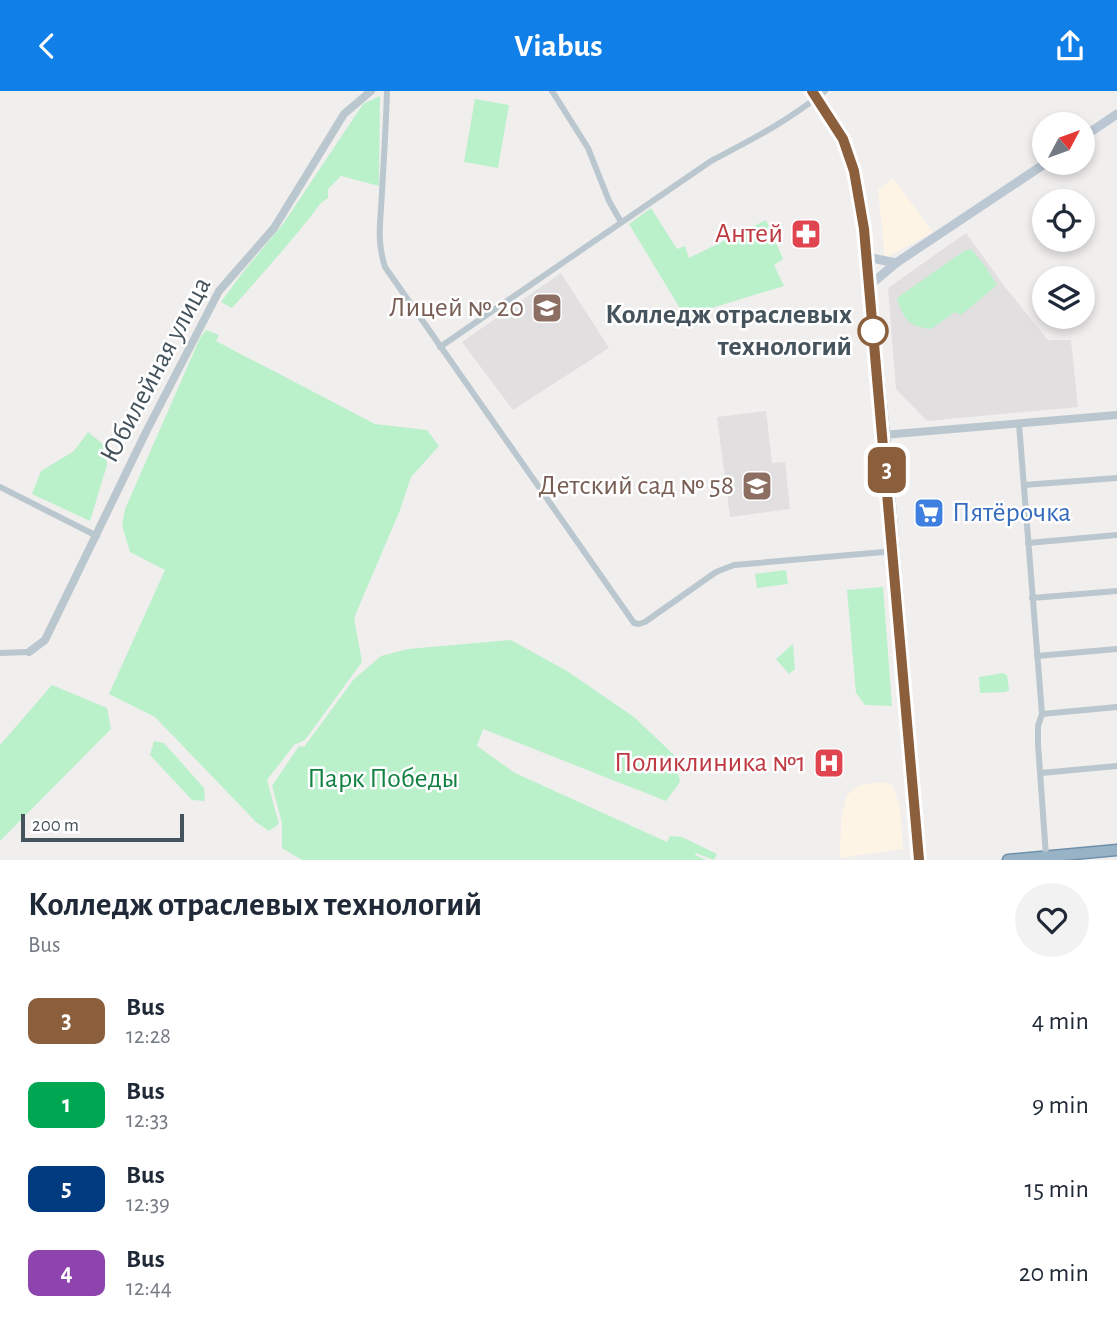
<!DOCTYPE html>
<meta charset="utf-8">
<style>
body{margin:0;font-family:"Alegreya Sans",sans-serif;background:#f2f2f3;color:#1f2937;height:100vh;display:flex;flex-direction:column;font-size:26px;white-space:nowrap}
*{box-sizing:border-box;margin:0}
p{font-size:23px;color:#747a83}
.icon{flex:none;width:38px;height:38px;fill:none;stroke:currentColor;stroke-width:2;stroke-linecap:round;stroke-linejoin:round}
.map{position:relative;height:769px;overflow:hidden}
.drawer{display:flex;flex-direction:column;background:#fff;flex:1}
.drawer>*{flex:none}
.badge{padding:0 14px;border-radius:10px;font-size:24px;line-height:46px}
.needle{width:46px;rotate:49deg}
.fabs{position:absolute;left:1032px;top:21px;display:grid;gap:14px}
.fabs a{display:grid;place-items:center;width:63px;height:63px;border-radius:50%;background:#fff;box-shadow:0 4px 10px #0003;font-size:35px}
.scale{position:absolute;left:21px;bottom:18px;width:163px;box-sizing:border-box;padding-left:7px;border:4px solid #45535c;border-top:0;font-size:19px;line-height:24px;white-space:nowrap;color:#45535c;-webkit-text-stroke:5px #fff;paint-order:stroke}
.map>.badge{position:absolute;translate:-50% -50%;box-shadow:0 0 0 4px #fff}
.round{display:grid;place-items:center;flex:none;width:74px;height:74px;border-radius:37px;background:#f2f2f3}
.overview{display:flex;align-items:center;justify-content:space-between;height:119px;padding:0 28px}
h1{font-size:33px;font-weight:700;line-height:52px}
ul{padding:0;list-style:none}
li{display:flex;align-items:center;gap:21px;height:84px;padding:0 28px}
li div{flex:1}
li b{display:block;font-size:26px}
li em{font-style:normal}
li .badge{min-width:77px;font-weight:700;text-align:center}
header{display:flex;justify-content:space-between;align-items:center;height:91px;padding:0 28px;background:#117fe8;color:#fff;font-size:32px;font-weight:700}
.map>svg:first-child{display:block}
.commercial{fill:#fdf4e6}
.education{fill:#e2dfe0}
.green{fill:#baf1cb}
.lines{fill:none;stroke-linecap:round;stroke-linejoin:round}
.trunk-casing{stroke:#6f90ab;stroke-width:13}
.minor{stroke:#bbc7ce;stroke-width:6}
.tertiary{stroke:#bbc7ce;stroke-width:8}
.secondary{stroke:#bbc8d3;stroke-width:9}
.trunk{stroke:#98b2c6;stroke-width:10}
.line-casing{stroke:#fff;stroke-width:16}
.line{stroke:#8b5e3c;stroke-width:10}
.stop-dot{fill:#fff;stroke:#8b5e3c;stroke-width:3.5}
.labels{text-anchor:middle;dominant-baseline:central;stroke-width:5;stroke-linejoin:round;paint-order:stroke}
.health-label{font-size:28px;fill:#be3a42;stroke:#fff;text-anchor:end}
.education-label{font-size:28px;fill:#785e54;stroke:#fff;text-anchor:end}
.stop-label{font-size:28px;font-weight:bold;fill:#45535c;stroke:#fff;text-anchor:end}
.street-label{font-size:28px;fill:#45535c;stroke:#fff}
.shop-label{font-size:28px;fill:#366cbe;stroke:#fff;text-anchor:start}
.park-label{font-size:28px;fill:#138142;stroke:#fff}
</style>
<header><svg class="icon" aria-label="back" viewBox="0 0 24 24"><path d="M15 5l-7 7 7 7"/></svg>Viabus<svg class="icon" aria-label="share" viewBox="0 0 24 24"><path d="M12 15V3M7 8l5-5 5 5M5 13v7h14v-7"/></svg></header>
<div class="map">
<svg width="1117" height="769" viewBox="0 0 1117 769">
<rect width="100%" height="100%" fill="#f1eeee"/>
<g class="commercial">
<polygon points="893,87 933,141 885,167 878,99"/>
<polygon points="885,691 893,695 900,715 903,758 840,767 841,728 847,704 859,694"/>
</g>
<g class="education">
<polygon points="966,142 1005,196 1048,249 1071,249 1078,316 927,330 896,298 888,197"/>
<polygon points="561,182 609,257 513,319 462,251"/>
<polygon points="766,320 772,372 785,371 790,418 730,426 717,326"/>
</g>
<g class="green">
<path d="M380,5L379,95L341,85L328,98V107L321,112C293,149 263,182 232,217L221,211L243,181L283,133L363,13Z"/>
<polygon points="475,8 509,14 498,77 464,71"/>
<polygon points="651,117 677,158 685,155 689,167 766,129 783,168 774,174 784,195 705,219 709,230 695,235 684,224 629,133"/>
<path d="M971,158L985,175L997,194L961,224L955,221L931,238C907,235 904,228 897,207L964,160Z"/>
<polygon points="206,239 219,244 216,250 375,333 427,339 439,355 411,386 400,419 354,527 362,571 305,649 294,654 267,689 279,733 269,740 256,731 155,626 109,603 165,479 130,461 122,434 125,418 200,247"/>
<polygon points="88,341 104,354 107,374 90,430 32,403 41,380 74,360"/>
<polygon points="786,479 788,493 757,497 755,483"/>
<polygon points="883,496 892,615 865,614 856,602 847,499"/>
<polygon points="511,549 567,580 634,626 674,664 680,691 666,710 483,638 477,655 515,682 667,751 670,745 682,746 717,763 714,769 696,762 695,764 706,769 302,769 282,757 282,732 272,695 299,655 304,656 354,588 381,565 408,558"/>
<polygon points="793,553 795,578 789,583 776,568"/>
<polygon points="1003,582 1007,584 1009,599 1005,601 980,602 979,586"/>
<polygon points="52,594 107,617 111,638 0,750 0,654"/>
<polygon points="154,650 164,652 204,697 205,710 192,709 150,664"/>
</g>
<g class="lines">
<g class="trunk-casing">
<g id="trunk">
<polyline points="812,0 843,48 854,80 864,138 885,359 919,769"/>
<polyline points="1008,769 1117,759"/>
</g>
</g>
<g class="minor">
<path d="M387,0C386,33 384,67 382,100C381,129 376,148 385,176L634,532L639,533L645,531L716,481L734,474L884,461L894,463"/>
<polyline points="552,0 588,57 609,110 621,131"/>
<path d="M440,256L711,70C751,49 790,29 825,0"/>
<polyline points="1019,333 1042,623 1038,635 1038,653 1046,765"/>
<polyline points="1024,394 1117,387"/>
<polyline points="0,396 97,445"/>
<polyline points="1028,452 1117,444"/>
<polyline points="1032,507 1117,500"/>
<polyline points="0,562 29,561"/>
<polyline points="1037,565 1117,558"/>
<polyline points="1042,623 1117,616"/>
<polyline points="1041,682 1117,675"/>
</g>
<g class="tertiary">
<polyline points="883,344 1117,324"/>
<polyline points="29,561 45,549 146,341 219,200 274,137 344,23 371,0"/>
</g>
<g class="secondary">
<polyline points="1083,46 1117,23"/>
<polyline points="867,166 896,172"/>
<polyline points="870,194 896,172 1046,72"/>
</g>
<use href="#trunk" class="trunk"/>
</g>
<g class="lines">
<g class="line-casing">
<polyline id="line" points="812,0 843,48 854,80 864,138 919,769"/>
</g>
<use href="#line" class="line"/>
</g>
<defs>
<g id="pharmacy-square" transform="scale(1.575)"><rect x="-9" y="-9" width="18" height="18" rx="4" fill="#e0444e" stroke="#fff"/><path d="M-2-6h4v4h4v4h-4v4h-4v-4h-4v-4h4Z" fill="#fff"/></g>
<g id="school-square" transform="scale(1.575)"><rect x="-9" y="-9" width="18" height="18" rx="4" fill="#8d6e63" stroke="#fff"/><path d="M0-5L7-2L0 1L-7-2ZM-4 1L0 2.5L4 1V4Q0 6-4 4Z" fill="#fff"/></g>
<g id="supermarket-square" transform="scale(1.575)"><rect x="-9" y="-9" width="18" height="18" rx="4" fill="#3f7fe0" stroke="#fff"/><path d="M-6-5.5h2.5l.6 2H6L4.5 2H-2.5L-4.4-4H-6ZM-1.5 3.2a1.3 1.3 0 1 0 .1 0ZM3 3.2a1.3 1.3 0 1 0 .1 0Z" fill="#fff"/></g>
<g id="hospital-square" transform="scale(1.575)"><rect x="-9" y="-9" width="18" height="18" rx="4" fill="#e0444e" stroke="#fff"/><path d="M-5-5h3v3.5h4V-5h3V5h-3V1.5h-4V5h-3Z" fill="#fff"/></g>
</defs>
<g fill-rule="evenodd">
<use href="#pharmacy-square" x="806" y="143"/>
<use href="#school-square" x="547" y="217"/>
<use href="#school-square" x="757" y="395"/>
<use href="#supermarket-square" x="929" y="422"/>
<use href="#hospital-square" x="829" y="672"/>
</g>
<circle class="stop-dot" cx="873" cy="240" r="14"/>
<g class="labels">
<g class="health-label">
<text x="783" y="143">Антей</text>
<text x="806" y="672">Поликлиника №1</text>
</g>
<g class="education-label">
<text x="524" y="217">Лицей № 20</text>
<text x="734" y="395">Детский сад № 58</text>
</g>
<g class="stop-label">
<text x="852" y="224">Колледж отраслевых<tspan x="852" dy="32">технологий</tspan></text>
</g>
<g class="street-label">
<text transform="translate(156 279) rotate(-62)">Юбилейная улица</text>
</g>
<g class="shop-label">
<text x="952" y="422">Пятёрочка</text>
</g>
<g class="park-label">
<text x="383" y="688">Парк Победы</text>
</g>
</g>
</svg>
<div class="fabs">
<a><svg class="needle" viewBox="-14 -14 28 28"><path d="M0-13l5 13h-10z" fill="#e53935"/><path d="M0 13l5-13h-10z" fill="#747a83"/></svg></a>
<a><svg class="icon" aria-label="locate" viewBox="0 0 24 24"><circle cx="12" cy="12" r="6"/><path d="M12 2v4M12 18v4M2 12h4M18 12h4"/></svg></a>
<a><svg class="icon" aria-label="layers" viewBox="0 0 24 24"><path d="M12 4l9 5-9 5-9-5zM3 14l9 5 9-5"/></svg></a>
</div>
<div class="scale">200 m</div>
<b class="badge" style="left:887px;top:379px;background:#8b5e3c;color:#fff">3</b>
</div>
<section class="drawer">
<div class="overview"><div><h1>Колледж отраслевых технологий</h1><p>Bus</p></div><a class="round"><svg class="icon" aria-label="heart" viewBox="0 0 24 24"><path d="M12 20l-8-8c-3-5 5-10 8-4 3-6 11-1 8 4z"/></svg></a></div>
<ul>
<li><span class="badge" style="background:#8b5e3c;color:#fff">3</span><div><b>Bus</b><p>12:28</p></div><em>4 min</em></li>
<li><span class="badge" style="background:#00a651;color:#fff">1</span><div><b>Bus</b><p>12:33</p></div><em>9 min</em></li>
<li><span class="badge" style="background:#003b80;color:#fff">5</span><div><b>Bus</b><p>12:39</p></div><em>15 min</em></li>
<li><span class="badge" style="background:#8e44ad;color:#fff">4</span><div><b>Bus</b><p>12:44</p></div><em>20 min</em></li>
</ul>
</section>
